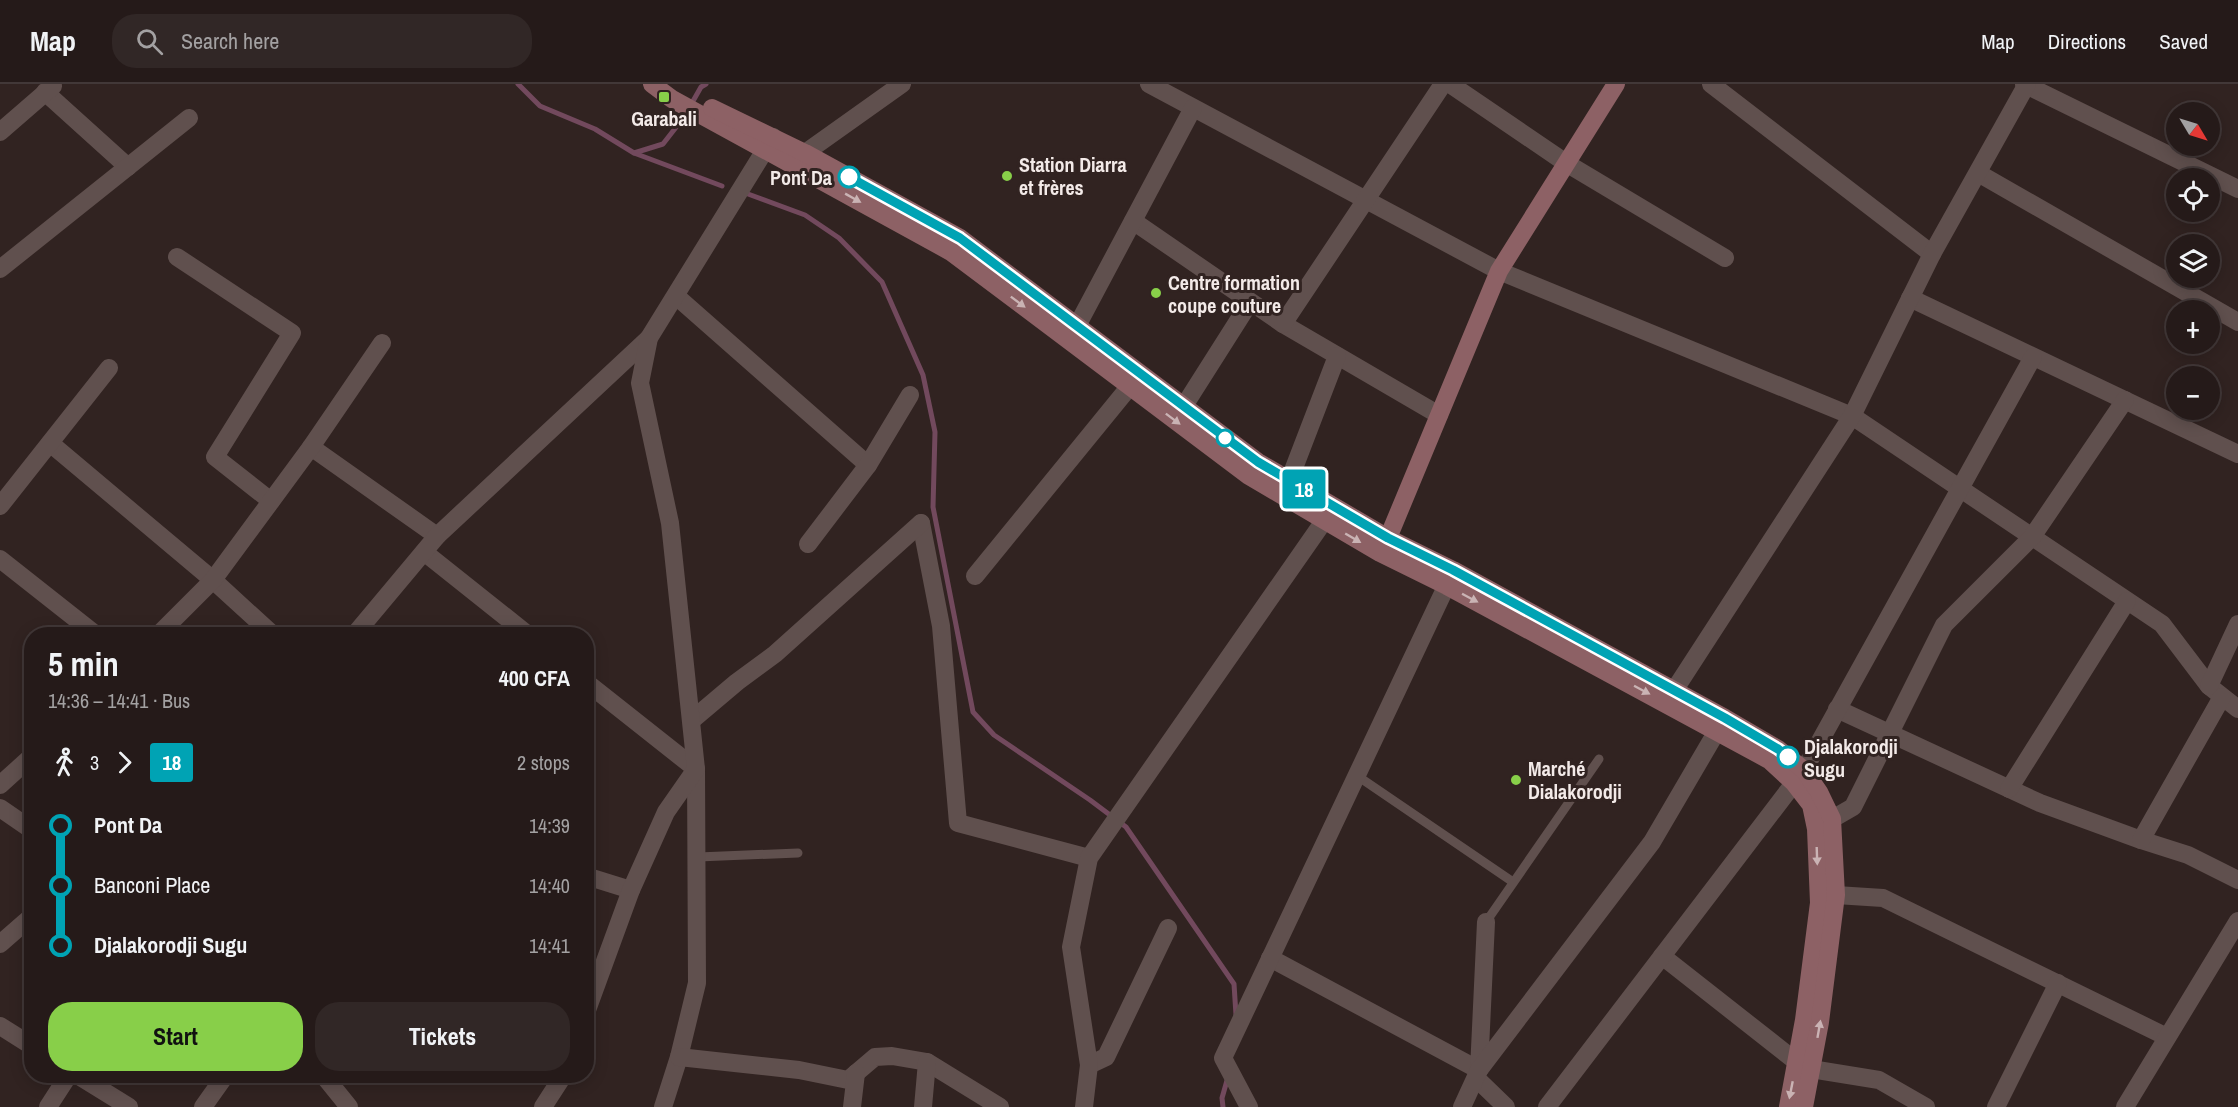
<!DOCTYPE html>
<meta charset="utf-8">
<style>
body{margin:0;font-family:"Archivo Narrow",sans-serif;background:#312726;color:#f1f3f6;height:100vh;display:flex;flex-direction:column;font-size:22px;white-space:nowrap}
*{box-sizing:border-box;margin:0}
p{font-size:20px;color:#a3a1a2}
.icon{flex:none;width:33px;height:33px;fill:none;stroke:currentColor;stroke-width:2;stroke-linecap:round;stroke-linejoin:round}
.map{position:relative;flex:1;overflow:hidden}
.panel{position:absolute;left:24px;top:543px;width:570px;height:456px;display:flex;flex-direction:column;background:#251a19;border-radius:24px;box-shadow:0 3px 15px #0003,0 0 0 2px #423838}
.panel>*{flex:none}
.badge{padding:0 12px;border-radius:4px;font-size:21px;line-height:39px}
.needle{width:39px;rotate:128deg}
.tools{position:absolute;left:2166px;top:18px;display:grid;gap:12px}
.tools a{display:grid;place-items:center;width:54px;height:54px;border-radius:50%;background:#251a19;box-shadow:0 3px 15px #0003,0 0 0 2px #423838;font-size:30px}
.map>.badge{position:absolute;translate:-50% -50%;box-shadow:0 0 0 3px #fff}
.legs{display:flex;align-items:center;gap:9px;height:66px;padding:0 24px;font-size:20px}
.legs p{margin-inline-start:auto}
.summary{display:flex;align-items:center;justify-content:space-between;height:102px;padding:0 24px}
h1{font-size:33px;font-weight:800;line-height:45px}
.cta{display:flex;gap:12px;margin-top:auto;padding:12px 24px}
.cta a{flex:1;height:69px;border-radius:24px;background:#88cf49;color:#111;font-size:24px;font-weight:800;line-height:69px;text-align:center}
.cta a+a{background:#312726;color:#f1f3f6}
ul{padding:0 24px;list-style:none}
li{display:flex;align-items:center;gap:21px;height:60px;font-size:22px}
li i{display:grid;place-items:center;width:9px;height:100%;margin:0 8px;background:currentColor}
li i::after{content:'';width:15px;height:15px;margin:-8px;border:4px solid;border-radius:50%;background:#251a19}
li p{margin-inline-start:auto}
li:first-child i{background:linear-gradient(#0000 50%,currentColor 0)}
li:last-child i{background:linear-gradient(currentColor 50%,#0000 0)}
header{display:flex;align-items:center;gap:36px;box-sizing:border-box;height:84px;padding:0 30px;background:#251a19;border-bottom:2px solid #423838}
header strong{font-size:28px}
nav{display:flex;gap:33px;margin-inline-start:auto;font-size:21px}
.search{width:420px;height:54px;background:#312726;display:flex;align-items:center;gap:15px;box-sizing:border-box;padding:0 21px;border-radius:24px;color:#a3a1a2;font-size:22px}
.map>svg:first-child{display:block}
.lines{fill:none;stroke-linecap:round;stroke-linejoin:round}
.stream{stroke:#72495d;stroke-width:5}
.lane{stroke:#60504e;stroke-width:9}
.street{stroke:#60504e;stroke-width:18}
.secondary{stroke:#8d6165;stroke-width:18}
.oneway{fill:#cab3b4}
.line-1-casing{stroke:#fff;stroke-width:14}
.line-1{stroke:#00a3b4;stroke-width:9}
.poi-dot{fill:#88cf49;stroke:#312321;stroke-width:2}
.stop-1-dot{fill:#fff;stroke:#00a3b4;stroke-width:3}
.labels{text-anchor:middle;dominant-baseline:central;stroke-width:6;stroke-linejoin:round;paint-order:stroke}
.poi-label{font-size:20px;font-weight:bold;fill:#f3eae8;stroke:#312321;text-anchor:start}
.stop-label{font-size:20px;font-weight:bold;fill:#f3eae8;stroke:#312321;text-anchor:end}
</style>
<header>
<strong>Map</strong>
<div class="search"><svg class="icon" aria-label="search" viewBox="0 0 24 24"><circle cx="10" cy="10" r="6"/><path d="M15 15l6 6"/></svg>Search here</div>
<nav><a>Map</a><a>Directions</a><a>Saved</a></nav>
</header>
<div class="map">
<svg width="2238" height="1023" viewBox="0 0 2238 1023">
<rect width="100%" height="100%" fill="#312321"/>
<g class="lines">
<g class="stream">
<polyline points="518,0 540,22 595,45 634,69 722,102"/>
<polyline points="634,69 663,60 684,33 701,3 706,0"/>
<polyline points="748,110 805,131 839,154 882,198 923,291 935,348 933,423 973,628 994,651 1090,716 1126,743 1234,900 1236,931"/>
<polyline points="1223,1023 1222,1014 1228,993"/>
</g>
<g class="lane">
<polyline points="1356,691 1513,798"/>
<polyline points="698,773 798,769"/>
<polyline points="1486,838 1599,675"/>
</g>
<g class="street">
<polyline points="1149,0 1499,187 1852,332 2162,540 2209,602 2238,625"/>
<polyline points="1450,0 1566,79 1725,174"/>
<polyline points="1711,0 1932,170"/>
<polyline points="2024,0 2238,105"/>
<polyline points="45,8 128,83"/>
<polyline points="0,48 53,2"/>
<polyline points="798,82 805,69 902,0"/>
<polyline points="1978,89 2238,238"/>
<polyline points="1133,137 1283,240 1439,331"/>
<polyline points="177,173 292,249 215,373 271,417"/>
<polyline points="0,185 189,34"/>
<polyline points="676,212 868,381"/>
<polyline points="1910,214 2238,370"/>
<polyline points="1283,240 1443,0"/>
<polyline points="1077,242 1193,24"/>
<polyline points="1184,322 1250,218"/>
<polyline points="50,359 213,496 272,550"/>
<polyline points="311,363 437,452"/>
<polyline points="1284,410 1337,272"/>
<polyline points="0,422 109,284"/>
<polyline points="921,439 941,542 958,739 1089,774"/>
<polyline points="808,460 868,381 910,311"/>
<polyline points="424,468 527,550"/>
<polyline points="0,475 95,550"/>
<polyline points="975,492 1139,291"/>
<polyline points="159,550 213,496 311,363 382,259"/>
<polyline points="355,550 437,452 649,254"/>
<polyline points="586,598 696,685 697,899 679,973 663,1023"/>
<polyline points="2209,602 2238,540"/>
<polyline points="1666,619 1852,332 1932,170 2027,0"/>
<polyline points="1837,625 2040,719 2141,756 2188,771 2238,796"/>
<polyline points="692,636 737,598 775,570 921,439"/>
<polyline points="0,701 32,672"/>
<polyline points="2009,705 2127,517"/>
<polyline points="0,724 32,746"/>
<polyline points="1820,742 1853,723 1944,541 2032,453 2125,316"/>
<polyline points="2141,756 2222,613"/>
<polyline points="586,792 631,806"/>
<polyline points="1836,811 1883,814 2167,953"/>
<polyline points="0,860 32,832"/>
<polyline points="1662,872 1807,986"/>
<polyline points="1270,874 1479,986"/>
<polyline points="586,929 631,806 666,728 696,685 670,439 640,299 649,254 773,53"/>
<polyline points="0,942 32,962"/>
<polyline points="679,973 799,986 848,996 875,973 892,972 927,978 1000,1023"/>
<polyline points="1089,981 1106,973 1168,844"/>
<polyline points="1811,985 1879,996 1926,1023"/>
<polyline points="1479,986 1486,838"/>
<polyline points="79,992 129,1023"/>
<polyline points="324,992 349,1023"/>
<polyline points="1476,994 1506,1023"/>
<polyline points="48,1023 68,992"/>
<polyline points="203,1023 225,992"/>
<polyline points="543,1023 563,992"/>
<polyline points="852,1023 856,989"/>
<polyline points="923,1023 927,978"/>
<polyline points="1084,1023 1089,981 1071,863 1089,774 1333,424"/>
<polyline points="1249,1023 1223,974 1453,488"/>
<polyline points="1462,1023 1479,986 1652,758 1724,635"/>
<polyline points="1547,1023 1804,686 2033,273"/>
<polyline points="1996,1023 2058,899"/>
<polyline points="2125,1023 2238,837"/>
</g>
<g class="secondary">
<polyline points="652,0 672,15 951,168 1249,392 1380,469 1447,502 1769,676 1794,699 1811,721 1816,745 1819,819 1804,936 1788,1023"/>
<polyline points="712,24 805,69 960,154 1258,378 1388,454 1453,486 1725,634 1778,665 1804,686 1819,708 1832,735 1836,811 1820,938 1804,1023"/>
<polyline points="1388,454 1499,187 1616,0"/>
</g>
</g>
<defs><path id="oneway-solid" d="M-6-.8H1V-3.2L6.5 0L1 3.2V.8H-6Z" transform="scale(1.5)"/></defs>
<g class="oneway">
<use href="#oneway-solid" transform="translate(853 114) rotate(29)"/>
<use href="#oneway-solid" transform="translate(1018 218) rotate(37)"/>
<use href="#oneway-solid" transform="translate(1173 335) rotate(37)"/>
<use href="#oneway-solid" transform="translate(1353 454) rotate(30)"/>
<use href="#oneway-solid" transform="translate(1470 514) rotate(28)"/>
<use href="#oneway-solid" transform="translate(1642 606) rotate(28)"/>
<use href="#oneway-solid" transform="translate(1817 772) rotate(88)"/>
<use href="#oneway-solid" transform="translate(1819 945) rotate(-80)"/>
<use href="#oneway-solid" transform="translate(1791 1006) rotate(101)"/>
</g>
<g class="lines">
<g class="line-1-casing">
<polyline id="line-1" points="849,93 960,154 1258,378 1388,454 1453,486 1725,634 1778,665 1788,673"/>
</g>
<use href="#line-1" class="line-1"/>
</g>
<g class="poi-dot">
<rect x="658" y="7" width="12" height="12" rx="3"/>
<circle cx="1007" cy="92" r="6"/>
<circle cx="1156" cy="209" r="6"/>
<circle cx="1516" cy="696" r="6"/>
</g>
<g class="stop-1-dot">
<circle cx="849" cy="93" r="10"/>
<circle cx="1225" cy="354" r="8"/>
<circle cx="1788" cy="673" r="10"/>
</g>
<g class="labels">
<g class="poi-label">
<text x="664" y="34" text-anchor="middle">Garabali</text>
<text x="1019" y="80">Station Diarra<tspan x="1019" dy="23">et frères</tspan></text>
<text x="1168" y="198">Centre formation<tspan x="1168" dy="23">coupe couture</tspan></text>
<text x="1528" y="684">Marché<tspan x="1528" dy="23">Dialakorodji</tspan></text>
</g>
<g class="stop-label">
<text x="832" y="93">Pont Da</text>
<text x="1804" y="662" text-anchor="start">Djalakorodji<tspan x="1804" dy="23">Sugu</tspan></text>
</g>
</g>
</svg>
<div class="tools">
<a><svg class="needle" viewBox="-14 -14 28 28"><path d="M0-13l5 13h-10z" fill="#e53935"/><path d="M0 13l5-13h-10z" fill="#a3a1a2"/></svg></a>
<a><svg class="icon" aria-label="locate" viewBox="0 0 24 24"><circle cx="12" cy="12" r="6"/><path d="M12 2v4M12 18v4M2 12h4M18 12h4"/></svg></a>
<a><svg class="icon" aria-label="layers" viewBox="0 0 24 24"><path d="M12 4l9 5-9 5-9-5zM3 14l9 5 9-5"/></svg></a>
<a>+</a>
<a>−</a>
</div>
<b class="badge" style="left:1304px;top:405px;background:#00a3b4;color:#fff">18</b>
<section class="panel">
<div class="summary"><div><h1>5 min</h1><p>14:36 – 14:41 · Bus</p></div><b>400 CFA</b></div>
<div class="legs"><svg class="icon" aria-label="walk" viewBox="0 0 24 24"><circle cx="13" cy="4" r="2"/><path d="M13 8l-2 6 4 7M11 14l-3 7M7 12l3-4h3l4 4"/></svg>3<svg class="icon" aria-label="forward" viewBox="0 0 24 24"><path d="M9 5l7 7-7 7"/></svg><b class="badge" style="background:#00a3b4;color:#fff">18</b><p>2 stops</p></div>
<ul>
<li><i style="color:#00a3b4"></i><b>Pont Da</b><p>14:39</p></li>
<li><i style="color:#00a3b4"></i><span>Banconi Place</span><p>14:40</p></li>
<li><i style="color:#00a3b4"></i><b>Djalakorodji Sugu</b><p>14:41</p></li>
</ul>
<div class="cta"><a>Start</a><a>Tickets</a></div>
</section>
</div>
